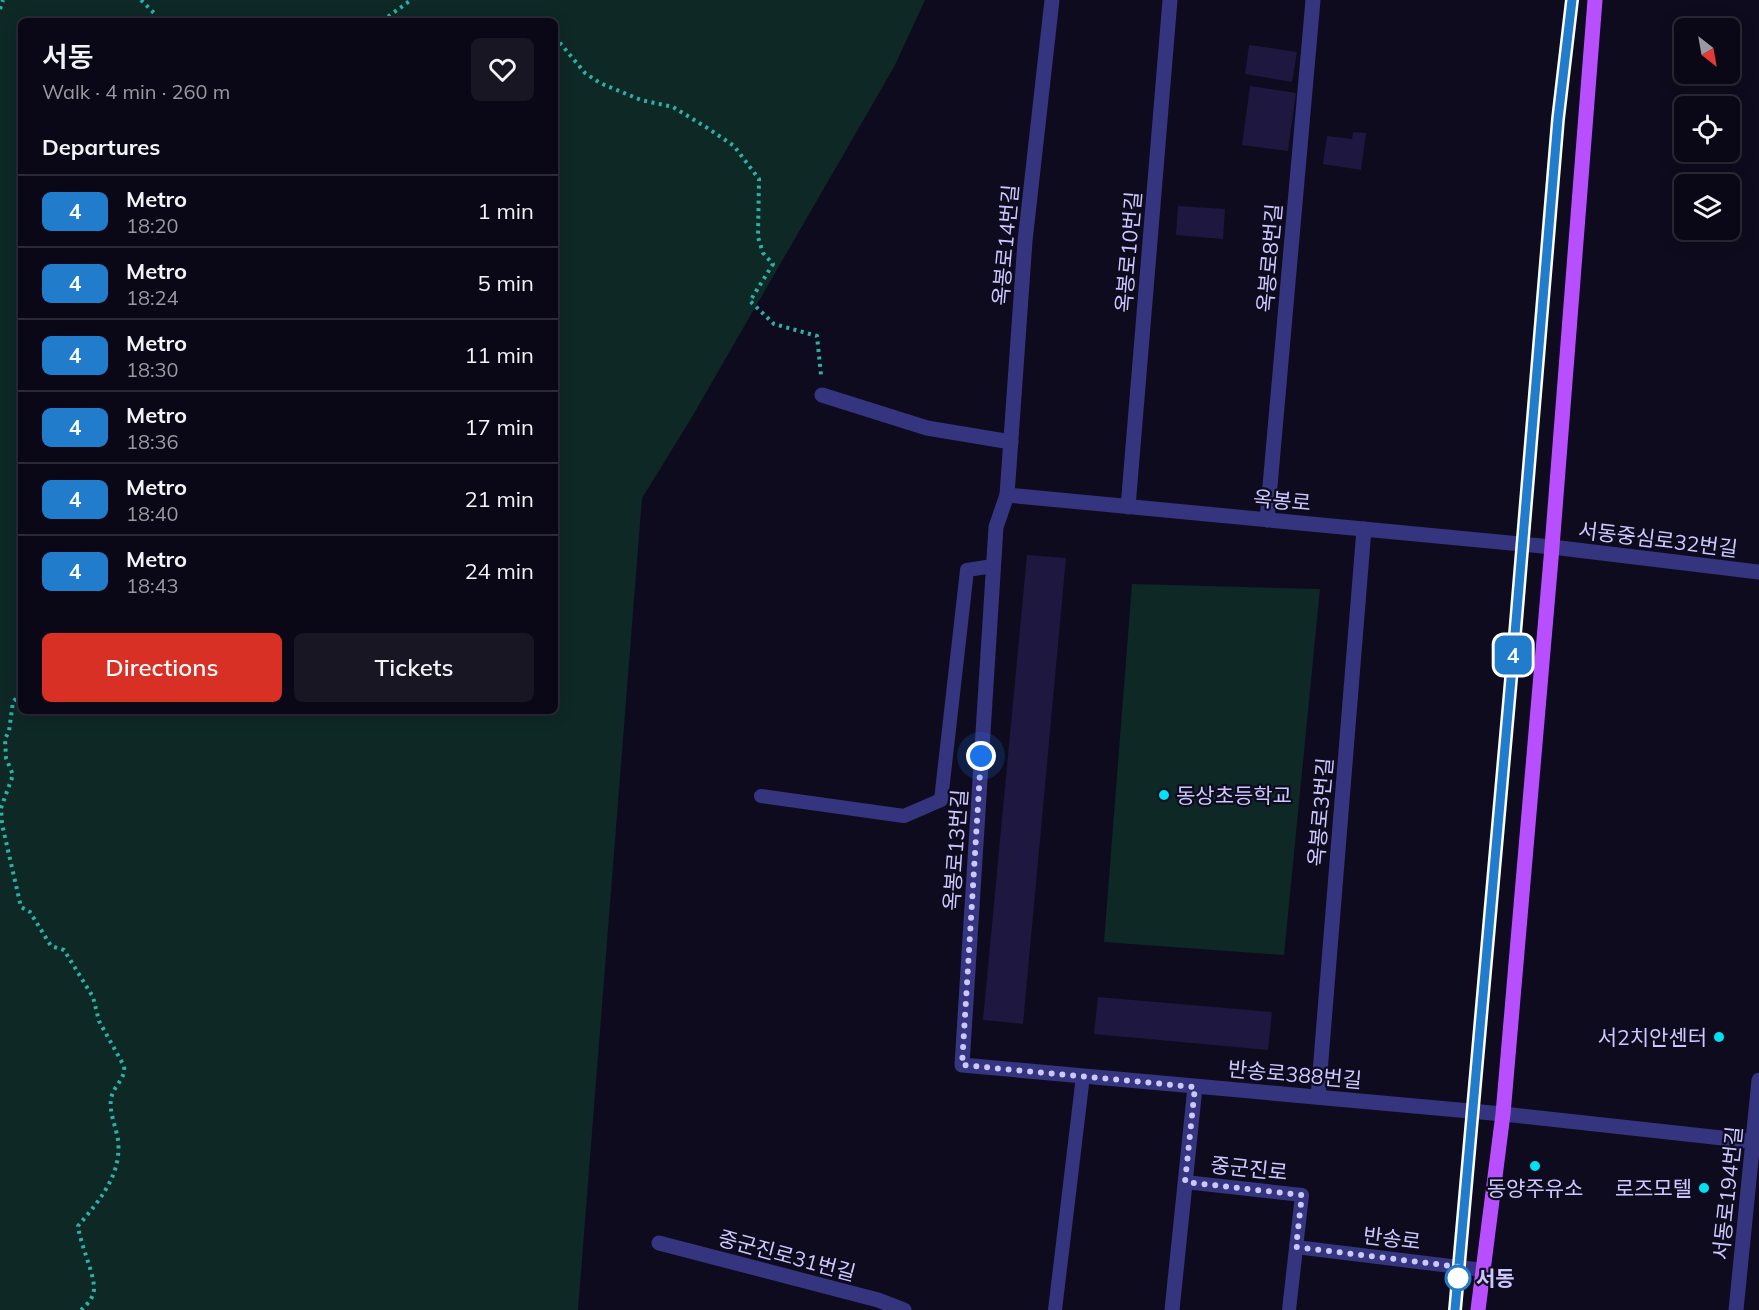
<!DOCTYPE html>
<meta charset="utf-8">
<style>
body{margin:0;font-family:Mulish,"Noto Sans KR",sans-serif;background:#181623;color:#f1f3f6;height:100vh;display:flex;flex-direction:column;font-size:22px;white-space:nowrap}
*{box-sizing:border-box;margin:0}
p{font-size:20px;color:#999aa1}
.icon{flex:none;width:33px;height:33px;fill:none;stroke:currentColor;stroke-width:2;stroke-linecap:round;stroke-linejoin:round}
.map{position:relative;flex:1;overflow:hidden}
.drawer{position:absolute;left:18px;top:18px;width:540px;height:696px;display:flex;flex-direction:column;background:#0a0816;border-radius:9px;box-shadow:0 3px 15px #0003,0 0 0 2px #2a2935}
.drawer>*{flex:none}
.badge{padding:0 12px;border-radius:9px;font-size:21px;line-height:39px}
.needle{width:39px;rotate:149deg}
.tools{position:absolute;left:1674px;top:18px;display:grid;gap:12px}
.tools a{display:grid;place-items:center;width:66px;height:66px;border-radius:9px;background:#0a0816;box-shadow:0 3px 15px #0003,0 0 0 2px #2a2935;font-size:30px}
.you{position:absolute;width:30px;height:30px;margin:-15px;border:4px solid #fff;border-radius:50%;background:#1a73e8;box-shadow:0 0 0 9px #1a73e833}
.map>.badge{position:absolute;translate:-50% -50%;box-shadow:0 0 0 3px #fff}
h2{padding:0 24px;font-size:22px;line-height:54px}
.round{display:grid;place-items:center;flex:none;width:63px;height:63px;border-radius:9px;background:#181623}
.overview{display:flex;align-items:center;justify-content:space-between;height:102px;padding:0 24px}
h1{font-size:28px;font-weight:600;line-height:45px}
.action{display:flex;gap:12px;margin-top:auto;padding:12px 24px}
.action a{flex:1;height:69px;border-radius:9px;background:#d93025;color:#fff;font-size:24px;font-weight:600;line-height:69px;text-align:center}
.action a+a{background:#181623;color:#f1f3f6}
ul{padding:0;list-style:none}
li{display:flex;align-items:center;gap:18px;height:72px;padding:0 24px;border-top:2px solid #2a2935}
li div{flex:1}
li b{display:block;font-size:22px}
li em{font-style:normal}
li .badge{min-width:66px;font-weight:700;text-align:center}
.map>svg:first-child{display:block}
.green{fill:#0e2826;fill-rule:evenodd}
.building{fill:#1e173f}
.lines{fill:none;stroke-linecap:round;stroke-linejoin:round}
.path{stroke:#29b2a5;stroke-width:4;stroke-dasharray:3 4.5;stroke-linecap:butt}
.service{stroke:#35347e;stroke-width:14}
.minor{stroke:#35347e;stroke-width:15}
.primary{stroke:#b84fff;stroke-width:15}
.line-casing{stroke:#fff;stroke-width:14}
.line{stroke:#217dcb;stroke-width:9}
.walk{stroke:#ccc8ff;stroke-width:6;stroke-dasharray:0 10.8}
.poi-dot{fill:#00e1f3;stroke:#0e0b1e;stroke-width:2}
.stop-dot{fill:#fff;stroke:#217dcb;stroke-width:3}
.labels{text-anchor:middle;dominant-baseline:central;stroke-width:4.5;stroke-linejoin:round;paint-order:stroke}
.street-label{font-size:21px;fill:#ccc8ff;stroke:#0e0b1e}
.poi-label{font-size:21px;fill:#ccc8ff;stroke:#0e0b1e;text-anchor:end}
.stop-label{font-size:21px;font-weight:bold;fill:#ccc8ff;stroke:#0e0b1e;text-anchor:start}
</style>
<div class="map">
<svg width="1759" height="1310" viewBox="0 0 1759 1310">
<rect width="100%" height="100%" fill="#0e0b1e"/>
<g class="green">
<path d="M0,0H925L894,67L689,422L642,498L578,1310H0ZM21,21H555V711H21Z"/>
<polygon points="1132,584 1320,589 1284,955 1104,942"/>
</g>
<g class="building">
<polygon points="1249,45 1297,52 1292,82 1245,74"/>
<polygon points="1250,86 1296,93 1288,151 1242,145"/>
<polygon points="1353,132 1366,133 1361,170 1323,164 1327,136 1352,139"/>
<polygon points="1178,206 1225,209 1223,239 1176,235"/>
<polygon points="1027,555 1066,558 1023,1024 983,1020"/>
<polygon points="1098,997 1272,1012 1268,1050 1094,1034"/>
</g>
<g class="lines">
<g class="path">
<polyline points="141,0 156,15 157,21"/>
<polyline points="0,9 3,0"/>
<polyline points="382,21 411,0"/>
<polyline points="555,37 585,73 600,83 641,100 673,107 709,129 734,146 759,179 758,237 763,253 773,264 750,301 774,324 817,336 821,375"/>
<path d="M21,693L13,702L9,731L5,739L6,758L13,775L1,808L2,824L21,907L30,912L51,946L64,950L93,997L99,1021L124,1066C126,1079 113,1086 111,1099C109,1112 116,1127 118,1140C122,1175 99,1201 78,1226C81,1246 92,1268 94,1286C95,1296 88,1304 81,1310"/>
</g>
<g class="service">
<polyline points="761,796 904,816 941,800 967,570 993,566"/>
<polyline points="1185,1182 1302,1195 1289,1310"/>
<polyline points="1296,1247 1483,1270"/>
<polyline points="1055,1310 1083,1076"/>
</g>
<g class="minor">
<polyline points="1052,0 1025,241 1007,495 996,527 962,1065 1503,1114 1759,1142"/>
<polyline points="822,395 927,428 1011,442"/>
<polyline points="1007,495 1552,547 1759,572"/>
<polyline points="1128,507 1170,0"/>
<polyline points="1267,520 1313,0"/>
<polyline points="1318,1097 1364,529"/>
<polyline points="659,1243 878,1300 904,1310"/>
<polyline points="1172,1310 1195,1087"/>
<polyline points="1736,1310 1759,1080"/>
</g>
<polyline class="primary" points="1478,1310 1503,1114 1552,547 1595,0"/>
</g>
<g class="lines">
<g class="line-casing">
<polyline id="line" points="1455,1310 1515,634 1558,119 1572,0"/>
</g>
<use href="#line" class="line"/>
<polyline class="walk" points="981,756 962,1065 1195,1087 1185,1182 1302,1195 1296,1247 1460,1267 1458,1278"/>
</g>
<g class="poi-dot">
<circle cx="1164" cy="795" r="6"/>
<circle cx="1719" cy="1037" r="6"/>
<circle cx="1535" cy="1166" r="6"/>
<circle cx="1704" cy="1188" r="6"/>
</g>
<circle class="stop-dot" cx="1458" cy="1278" r="12"/>
<g class="labels">
<g class="street-label">
<text transform="translate(1005 245) rotate(-85)">옥봉로14번길</text>
<text transform="translate(1128 252) rotate(-85)">옥봉로10번길</text>
<text transform="translate(1269 258) rotate(-85)">옥봉로8번길</text>
<text transform="translate(1282 500) rotate(5)">옥봉로</text>
<text transform="translate(1658 539) rotate(7)">서동중심로32번길</text>
<text transform="translate(1320 812) rotate(-85)">옥봉로3번길</text>
<text transform="translate(955 850) rotate(-86)">옥봉로13번길</text>
<text transform="translate(1295 1074) rotate(5)">반송로388번길</text>
<text transform="translate(1249 1168) rotate(6)">중군진로</text>
<text transform="translate(1727 1193) rotate(-84)">서동로194번길</text>
<text transform="translate(1392 1238) rotate(7)">반송로</text>
<text transform="translate(787 1255) rotate(15)">중군진로31번길</text>
</g>
<g class="poi-label">
<text x="1176" y="795" text-anchor="start">동상초등학교</text>
<text x="1707" y="1037">서2치안센터</text>
<text x="1535" y="1188" text-anchor="middle">동양주유소</text>
<text x="1692" y="1188">로즈모텔</text>
</g>
<g class="stop-label">
<text x="1476" y="1278">서동</text>
</g>
</g>
</svg>
<div class="tools">
<a><svg class="needle" viewBox="-14 -14 28 28"><path d="M0-13l5 13h-10z" fill="#e53935"/><path d="M0 13l5-13h-10z" fill="#999aa1"/></svg></a>
<a><svg class="icon" aria-label="locate" viewBox="0 0 24 24"><circle cx="12" cy="12" r="6"/><path d="M12 2v4M12 18v4M2 12h4M18 12h4"/></svg></a>
<a><svg class="icon" aria-label="layers" viewBox="0 0 24 24"><path d="M12 4l9 5-9 5-9-5zM3 14l9 5 9-5"/></svg></a>
</div>
<div class="you" style="left:981px;top:756px"></div>
<b class="badge" style="left:1513px;top:655px;background:#217dcb;color:#fff">4</b>
<section class="drawer">
<div class="overview"><div><h1>서동</h1><p>Walk · 4 min · 260 m</p></div><a class="round"><svg class="icon" aria-label="heart" viewBox="0 0 24 24"><path d="M12 20l-8-8c-3-5 5-10 8-4 3-6 11-1 8 4z"/></svg></a></div>
<h2>Departures</h2>
<ul>
<li><span class="badge" style="background:#217dcb;color:#fff">4</span><div><b>Metro</b><p>18:20</p></div><em>1 min</em></li>
<li><span class="badge" style="background:#217dcb;color:#fff">4</span><div><b>Metro</b><p>18:24</p></div><em>5 min</em></li>
<li><span class="badge" style="background:#217dcb;color:#fff">4</span><div><b>Metro</b><p>18:30</p></div><em>11 min</em></li>
<li><span class="badge" style="background:#217dcb;color:#fff">4</span><div><b>Metro</b><p>18:36</p></div><em>17 min</em></li>
<li><span class="badge" style="background:#217dcb;color:#fff">4</span><div><b>Metro</b><p>18:40</p></div><em>21 min</em></li>
<li><span class="badge" style="background:#217dcb;color:#fff">4</span><div><b>Metro</b><p>18:43</p></div><em>24 min</em></li>
</ul>
<div class="action"><a>Directions</a><a>Tickets</a></div>
</section>
</div>
